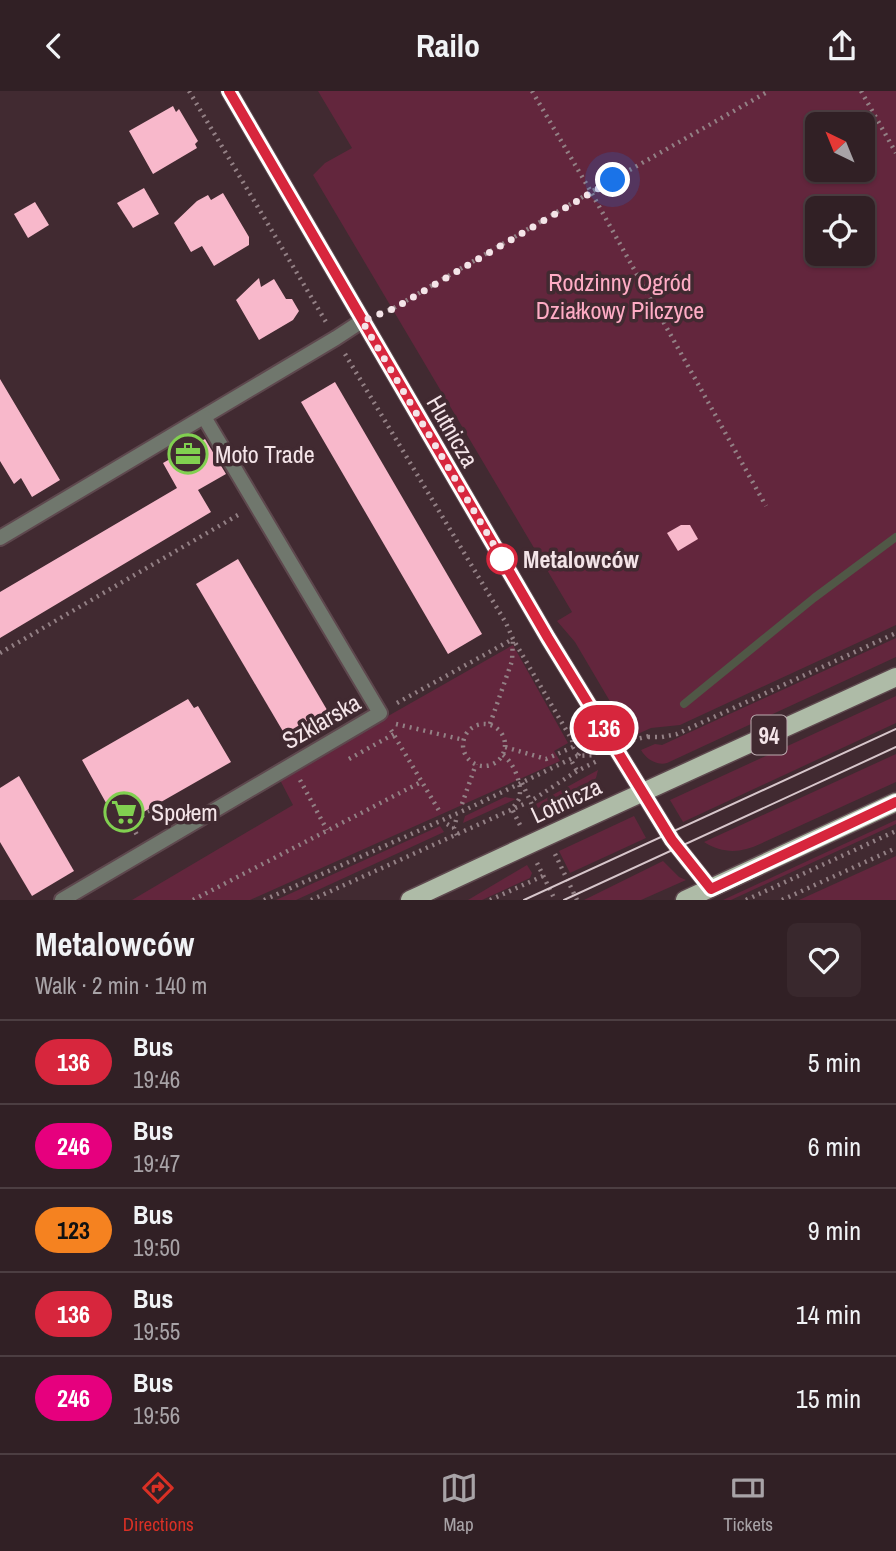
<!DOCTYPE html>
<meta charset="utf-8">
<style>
body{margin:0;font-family:"Archivo Narrow",sans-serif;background:#39282d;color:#f1f3f6;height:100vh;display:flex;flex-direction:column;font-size:26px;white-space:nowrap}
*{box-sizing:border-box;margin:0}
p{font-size:23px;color:#a8a3a7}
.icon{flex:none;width:38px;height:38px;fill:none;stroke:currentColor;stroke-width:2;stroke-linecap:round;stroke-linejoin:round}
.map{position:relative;height:809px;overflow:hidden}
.drawer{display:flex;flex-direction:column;background:#312025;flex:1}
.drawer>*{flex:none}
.badge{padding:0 14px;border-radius:23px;font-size:24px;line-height:46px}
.needle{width:46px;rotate:317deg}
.buttons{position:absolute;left:805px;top:21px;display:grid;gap:14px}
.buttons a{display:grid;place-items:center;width:70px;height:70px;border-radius:10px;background:#312025;box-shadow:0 2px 5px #0004,0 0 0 2px #4c3e42;font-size:35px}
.you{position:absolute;width:35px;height:35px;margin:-18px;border:5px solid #fff;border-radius:50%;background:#1a73e8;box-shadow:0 0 0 10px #1a73e833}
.map>.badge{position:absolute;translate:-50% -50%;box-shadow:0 0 0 4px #fff}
.round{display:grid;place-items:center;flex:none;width:74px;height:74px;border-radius:10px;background:#39282d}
.summary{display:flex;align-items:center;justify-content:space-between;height:119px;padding:0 35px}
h1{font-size:33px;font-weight:700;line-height:52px}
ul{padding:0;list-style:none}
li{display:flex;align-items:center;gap:21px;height:84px;padding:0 35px;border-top:2px solid #4c3e42}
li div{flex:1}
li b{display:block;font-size:26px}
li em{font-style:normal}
li .badge{min-width:77px;font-weight:700;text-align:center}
header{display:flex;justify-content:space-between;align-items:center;height:91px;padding:0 35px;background:#312025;font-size:32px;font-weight:700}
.tab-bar{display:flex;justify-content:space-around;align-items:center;height:98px;border-top:2px solid #4c3e42;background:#312025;font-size:19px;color:#a8a3a7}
.tab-bar a{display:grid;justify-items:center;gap:4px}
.tab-bar .selected{color:#d93025}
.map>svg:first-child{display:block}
.green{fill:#63263d;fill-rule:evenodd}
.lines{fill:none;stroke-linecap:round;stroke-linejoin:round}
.stream{stroke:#505746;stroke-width:8}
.building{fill:#f8b8cb}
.minor-casing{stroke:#5e484e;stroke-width:18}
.tertiary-casing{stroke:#5e484e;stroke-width:18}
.primary-casing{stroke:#5e484e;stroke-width:21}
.path{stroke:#938085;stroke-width:4.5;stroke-dasharray:2 5;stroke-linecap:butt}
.minor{stroke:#70776d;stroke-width:14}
.tertiary{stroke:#70776d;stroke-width:14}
.primary{stroke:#aebba7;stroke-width:18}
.tram{stroke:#d7c6cb;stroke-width:2}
.line-casing{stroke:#fff;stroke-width:16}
.line{stroke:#d7263d;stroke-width:10}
.walk{stroke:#f4e4e8;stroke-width:7;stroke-dasharray:0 12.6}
.stop-dot{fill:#fff;stroke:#d7263d;stroke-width:3.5}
.labels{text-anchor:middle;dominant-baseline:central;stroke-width:7;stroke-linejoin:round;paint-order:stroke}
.shield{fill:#412a31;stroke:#beacb1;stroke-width:2}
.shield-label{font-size:23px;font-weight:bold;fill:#f4e4e8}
.park-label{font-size:24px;fill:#ffacc5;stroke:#412a31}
.street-label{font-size:24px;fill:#f4e4e8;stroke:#412a31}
.poi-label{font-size:24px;fill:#f4e4e8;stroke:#412a31;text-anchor:start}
.stop-label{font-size:24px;font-weight:bold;fill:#f4e4e8;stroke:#412a31;text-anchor:start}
</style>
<header><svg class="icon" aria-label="back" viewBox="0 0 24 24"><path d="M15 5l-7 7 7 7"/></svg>Railo<svg class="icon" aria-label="share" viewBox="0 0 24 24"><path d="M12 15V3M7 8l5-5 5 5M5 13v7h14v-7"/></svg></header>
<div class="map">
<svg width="896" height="809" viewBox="0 0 896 809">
<rect width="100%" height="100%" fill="#412a31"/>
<g class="green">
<path d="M318,0H896V534L680,634L651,637L631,646L575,551L557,530L572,521L313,84L325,72L352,57ZM817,33H863V79H817ZM817,117H863V163H817Z"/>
<path d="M896,547V566L667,672C657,675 646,668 641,659L655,653L662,654Z"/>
<polygon points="513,554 568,652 554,660 560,670 250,809 132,809 293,714 279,687"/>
<polygon points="896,605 896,632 683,731 670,709"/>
<path d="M896,663V691L760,753C741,762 723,763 704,751Z"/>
<polygon points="598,679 596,687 587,695 538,717 536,713"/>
<polygon points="505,706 516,708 463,732 465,725"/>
<polygon points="634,725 646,747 570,782 559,760"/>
<polygon points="896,729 896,733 731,809 723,809"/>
<polygon points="440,735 444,741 296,809 276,809"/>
<polygon points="896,765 896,809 799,809"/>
<polygon points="663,770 679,786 686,789 641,809 584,809"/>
<polygon points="527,774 532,782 530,787 482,809 468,809"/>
</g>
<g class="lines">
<polyline class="stream" points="684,613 814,507 896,446"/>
</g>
<g class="building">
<polygon points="173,15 176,21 179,18 198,50 195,53 197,57 153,83 129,40"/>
<polygon points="144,97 159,123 133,137 117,112"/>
<polygon points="223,102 249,146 249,154 214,175 202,155 191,161 174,132 197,110 208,104 211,109"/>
<polygon points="35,111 49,134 28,147 14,123"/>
<polygon points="259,187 261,196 274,188 286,208 292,208 299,220 293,229 259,249 236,209"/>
<polygon points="0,288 60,389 32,406 21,387 14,393 0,370"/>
<polygon points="335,291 482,543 448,563 301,311"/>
<polygon points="205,348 226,383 198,399 211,421 0,547 0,501 177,397 163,372"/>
<polygon points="681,434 690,434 698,448 678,460 667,442"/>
<polygon points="238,468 333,629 291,654 196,493"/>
<polygon points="188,608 194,617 198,615 231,671 119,735 82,669"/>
<polygon points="19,685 74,780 32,805 0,751 0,697"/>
</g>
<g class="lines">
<g class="minor-casing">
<g id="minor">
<polyline points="0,447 336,247 362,230"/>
<polyline points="62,809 380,622 204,326"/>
</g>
</g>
<g class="tertiary-casing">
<polyline id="tertiary" points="229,0 548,547 672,749 711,798"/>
</g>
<g class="primary-casing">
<g id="primary">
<path d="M410,809C571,733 734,660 896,586"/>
<polyline points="685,809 896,711"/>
</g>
</g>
<g class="path">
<polyline points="189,0 326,231"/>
<polyline points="532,0 591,101 766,415"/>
<polyline points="861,0 896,62"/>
<polyline points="381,222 392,218 591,101 769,0"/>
<polyline points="345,263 506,532 513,548 572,649 573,656 546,668 505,656"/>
<polyline points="0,562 238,424"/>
<polyline points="397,612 513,548"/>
<circle cx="484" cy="654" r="21"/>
<polyline points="396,633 464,649"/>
<polyline points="490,633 512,570 513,548"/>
<polyline points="391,639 441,723"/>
<polyline points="648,646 662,646 677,643 896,542"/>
<polyline points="633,649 649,645"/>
<path d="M503,664C514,672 523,694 519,708C517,712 514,715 512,718L520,734"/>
<path d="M578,664C583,657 584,651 580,643"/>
<polyline points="349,668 394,643"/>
<polyline points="572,671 577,680"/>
<polyline points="300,689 327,739"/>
<polyline points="522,692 538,727"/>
<polyline points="534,708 577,680 599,669"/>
<polyline points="462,713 476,673"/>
<polyline points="129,729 137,744"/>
<polyline points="456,729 454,737 457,744"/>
<polyline points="130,732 161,714 168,724"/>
<polyline points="447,733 454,737"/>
<polyline points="555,763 577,809"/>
<polyline points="537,772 555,809"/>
<polyline points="193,809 421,691"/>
<polyline points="264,809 467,718 577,665 596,664"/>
<polyline points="311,809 524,713"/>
<polyline points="490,809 543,785"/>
<polyline points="746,809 896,740"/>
<polyline points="782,809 896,757"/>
</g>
<use href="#minor" class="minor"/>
<use href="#tertiary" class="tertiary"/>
<use href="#primary" class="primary"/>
<g class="tram">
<polyline points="524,809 896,638"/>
<polyline points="564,809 896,656"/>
</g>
</g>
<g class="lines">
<g class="line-casing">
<polyline id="line" points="229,0 548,547 672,749 711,798 896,711"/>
</g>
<use href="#line" class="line"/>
<polyline class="walk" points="502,468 504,471 362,230 393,218 613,89"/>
</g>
<defs>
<g id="office-ring" transform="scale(2.0125)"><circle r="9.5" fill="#412a31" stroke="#81d050" stroke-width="1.5"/><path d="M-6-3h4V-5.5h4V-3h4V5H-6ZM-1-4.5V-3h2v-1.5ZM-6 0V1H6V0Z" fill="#81d050"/></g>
<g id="supermarket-ring" transform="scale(2.0125)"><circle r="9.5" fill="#412a31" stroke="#81d050" stroke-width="1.5"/><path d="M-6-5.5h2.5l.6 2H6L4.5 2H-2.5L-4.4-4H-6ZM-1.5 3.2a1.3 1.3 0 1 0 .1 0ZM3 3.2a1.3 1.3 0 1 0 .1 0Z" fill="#81d050"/></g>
</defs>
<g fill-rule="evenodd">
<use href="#office-ring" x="188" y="363"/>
<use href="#supermarket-ring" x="124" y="721"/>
</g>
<circle class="stop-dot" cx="502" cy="468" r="14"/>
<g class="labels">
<rect class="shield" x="751.5" y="624.5" width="35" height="39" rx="5"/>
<g class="shield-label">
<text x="769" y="644">94</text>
</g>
<g class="park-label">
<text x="620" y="191">Rodzinny Ogród<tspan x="620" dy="28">Działkowy Pilczyce</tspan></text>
</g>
<g class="street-label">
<text transform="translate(453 340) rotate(60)">Hutnicza</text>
<text transform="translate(321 630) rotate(-30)">Szklarska</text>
<text transform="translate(566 709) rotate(-25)">Lotnicza</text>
</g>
<g class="poi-label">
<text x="215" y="363">Moto Trade</text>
<text x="151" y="721">Społem</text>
</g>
<g class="stop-label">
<text x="523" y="468">Metalowców</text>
</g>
</g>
</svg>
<div class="buttons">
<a><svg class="needle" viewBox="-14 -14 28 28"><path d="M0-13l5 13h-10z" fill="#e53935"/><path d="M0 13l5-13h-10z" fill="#a8a3a7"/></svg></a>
<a><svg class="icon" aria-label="locate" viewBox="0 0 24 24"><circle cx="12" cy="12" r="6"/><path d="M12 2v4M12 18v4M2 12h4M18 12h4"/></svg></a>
</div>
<div class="you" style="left:613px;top:89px"></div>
<b class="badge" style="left:604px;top:637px;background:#d7263d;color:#fff">136</b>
</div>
<section class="drawer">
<div class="summary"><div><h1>Metalowców</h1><p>Walk · 2 min · 140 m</p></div><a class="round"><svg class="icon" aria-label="heart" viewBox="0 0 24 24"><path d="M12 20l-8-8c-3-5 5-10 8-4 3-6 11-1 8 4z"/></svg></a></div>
<ul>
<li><span class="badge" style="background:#d7263d;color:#fff">136</span><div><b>Bus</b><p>19:46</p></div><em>5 min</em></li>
<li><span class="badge" style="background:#e6007e;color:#fff">246</span><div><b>Bus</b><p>19:47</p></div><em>6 min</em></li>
<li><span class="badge" style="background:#f58220;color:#111">123</span><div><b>Bus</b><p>19:50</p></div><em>9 min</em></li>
<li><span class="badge" style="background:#d7263d;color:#fff">136</span><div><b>Bus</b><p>19:55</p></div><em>14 min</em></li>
<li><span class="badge" style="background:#e6007e;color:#fff">246</span><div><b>Bus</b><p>19:56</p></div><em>15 min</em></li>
</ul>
</section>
<nav class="tab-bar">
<a class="selected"><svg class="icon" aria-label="directions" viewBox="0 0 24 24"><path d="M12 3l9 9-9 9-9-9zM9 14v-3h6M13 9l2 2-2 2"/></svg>Directions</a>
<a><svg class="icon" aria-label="map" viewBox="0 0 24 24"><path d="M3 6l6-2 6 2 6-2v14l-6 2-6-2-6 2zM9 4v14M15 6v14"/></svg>Map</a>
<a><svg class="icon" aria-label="tickets" viewBox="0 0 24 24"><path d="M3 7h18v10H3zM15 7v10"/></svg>Tickets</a>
</nav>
